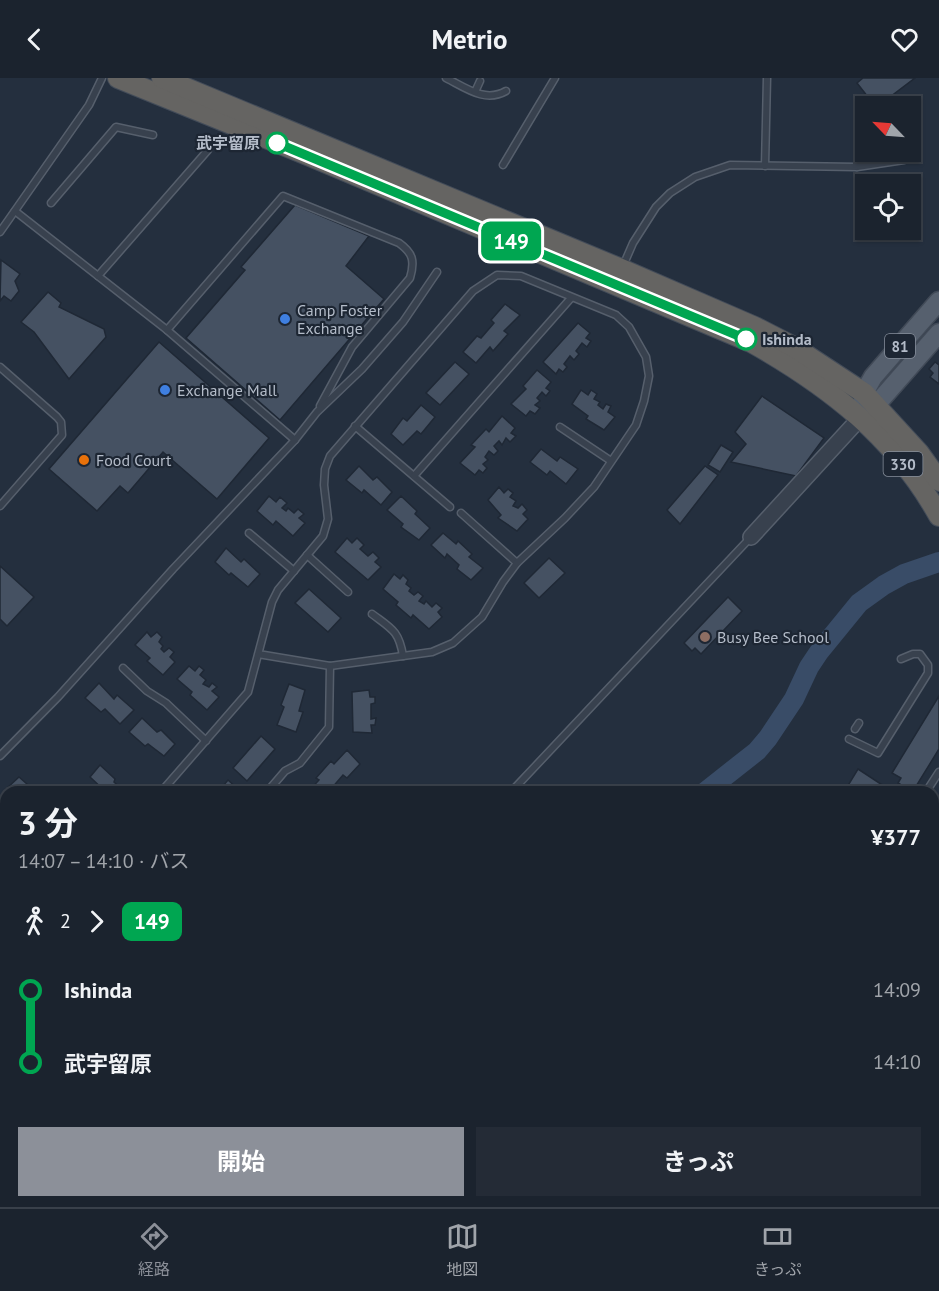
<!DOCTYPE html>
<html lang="ja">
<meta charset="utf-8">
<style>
body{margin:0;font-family:"PT Sans","Noto Sans JP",sans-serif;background:#242b36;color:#f1f3f6;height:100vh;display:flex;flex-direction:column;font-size:22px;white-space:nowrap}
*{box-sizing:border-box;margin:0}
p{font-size:20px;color:#a0a4aa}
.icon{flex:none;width:33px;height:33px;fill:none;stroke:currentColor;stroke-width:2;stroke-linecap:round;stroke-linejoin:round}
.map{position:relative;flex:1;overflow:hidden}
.details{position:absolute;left:0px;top:708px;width:939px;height:422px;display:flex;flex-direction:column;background:#1b232e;border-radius:18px 18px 0 0;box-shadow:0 2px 4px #0004,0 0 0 2px #39404a}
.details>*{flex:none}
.badge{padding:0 12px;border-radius:9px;font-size:21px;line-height:39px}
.needle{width:39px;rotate:295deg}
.tools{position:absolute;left:855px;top:18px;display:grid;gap:12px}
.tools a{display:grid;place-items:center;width:66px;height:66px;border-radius:0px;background:#1b232e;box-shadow:0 2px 4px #0004,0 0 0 2px #39404a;font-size:30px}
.map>.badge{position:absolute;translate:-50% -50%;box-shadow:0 0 0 3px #fff}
.legs{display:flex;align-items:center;gap:9px;height:66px;padding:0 18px;font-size:20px}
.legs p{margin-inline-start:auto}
.summary{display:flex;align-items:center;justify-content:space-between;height:102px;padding:0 18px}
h1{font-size:33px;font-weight:700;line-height:45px}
.primary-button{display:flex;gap:12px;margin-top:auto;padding:12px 18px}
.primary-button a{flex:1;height:69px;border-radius:0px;background:#8c9099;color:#fff;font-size:24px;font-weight:700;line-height:69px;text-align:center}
.primary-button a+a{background:#242b36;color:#f1f3f6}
ul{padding:0 18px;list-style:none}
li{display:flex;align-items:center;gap:21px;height:72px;font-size:22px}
li i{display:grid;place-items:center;width:9px;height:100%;margin:0 8px;background:currentColor}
li i::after{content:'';width:15px;height:15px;margin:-8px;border:4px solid;border-radius:50%;background:#1b232e}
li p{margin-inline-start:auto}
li:first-child i{background:linear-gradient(#0000 50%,currentColor 0)}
li:last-child i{background:linear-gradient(currentColor 50%,#0000 0)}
header{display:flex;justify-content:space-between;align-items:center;height:78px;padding:0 18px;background:#1b232e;font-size:27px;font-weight:700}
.tab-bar{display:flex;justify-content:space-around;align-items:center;height:84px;border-top:2px solid #39404a;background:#1b232e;font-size:16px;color:#a0a4aa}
.tab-bar a{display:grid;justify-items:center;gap:3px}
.tab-bar .current{color:#8c9099}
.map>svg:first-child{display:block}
.green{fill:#263c3f}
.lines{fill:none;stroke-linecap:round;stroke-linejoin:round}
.river{stroke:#394c67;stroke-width:20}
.building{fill:#455162;stroke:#1f2835;stroke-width:1.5}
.service-casing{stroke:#565f6c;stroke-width:9}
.tertiary-casing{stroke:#565f6c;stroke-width:18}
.primary-casing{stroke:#414a57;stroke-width:21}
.trunk-casing{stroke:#434c59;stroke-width:22}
.path{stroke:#44595c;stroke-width:2;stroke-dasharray:4.5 4.5;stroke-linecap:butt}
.service{stroke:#38414e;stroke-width:6}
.tertiary{stroke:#38414e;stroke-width:15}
.primary{stroke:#56606e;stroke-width:18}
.trunk{stroke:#656462;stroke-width:20}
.line-1-casing{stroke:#fff;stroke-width:14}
.line-1{stroke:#00a651;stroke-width:9}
.stop-1-dot{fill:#fff;stroke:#00a651;stroke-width:3}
.shop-dot{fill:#3f7fe0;stroke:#1d2633;stroke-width:2}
.food-dot{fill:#e8710a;stroke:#1d2633;stroke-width:2}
.education-dot{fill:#8d6e63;stroke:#1d2633;stroke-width:2}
.labels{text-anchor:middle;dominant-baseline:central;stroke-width:4.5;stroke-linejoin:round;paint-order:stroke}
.shield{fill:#1d2633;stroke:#878f9c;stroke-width:1.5}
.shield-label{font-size:15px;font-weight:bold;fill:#b4bcc9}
.stop-label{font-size:16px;font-weight:bold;fill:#b4bcc9;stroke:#1d2633;text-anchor:end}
.poi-label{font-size:16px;fill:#b4bcc9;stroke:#1d2633;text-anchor:start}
</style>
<header><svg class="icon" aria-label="back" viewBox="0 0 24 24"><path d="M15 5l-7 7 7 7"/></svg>Metrio<svg class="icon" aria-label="heart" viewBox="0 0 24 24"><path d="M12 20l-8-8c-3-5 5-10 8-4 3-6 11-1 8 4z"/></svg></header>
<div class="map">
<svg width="939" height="1129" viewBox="0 0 939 1129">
<rect width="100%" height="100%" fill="#242f3e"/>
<polygon class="green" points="0,964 6,964 6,1031 0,1033"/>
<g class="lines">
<g class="river">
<polyline points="705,714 757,673 768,660 794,621 809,589 819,574 859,525 884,507 904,496 939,484"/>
<polyline points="377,1129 381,1124"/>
</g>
</g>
<g class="building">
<polygon points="863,0 915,0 878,28 875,28 857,5"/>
<polygon points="295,127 369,158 346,188 384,221 280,342 186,260 245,192 241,189"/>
<polygon points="1,182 20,196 15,203 19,213 11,223 4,218 0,223"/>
<polygon points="48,214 61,225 59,229 104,251 106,259 69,301 34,254 21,244"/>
<polygon points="505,226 520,237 504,253 508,256 493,273 490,269 476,285 463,274 477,258 481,260 494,245 491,242"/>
<polygon points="578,245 590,255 586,260 591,263 587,269 582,265 576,273 579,276 574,282 570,278 564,286 567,289 563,294 559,291 556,296 543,284"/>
<polygon points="159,264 269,360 217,421 163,374 128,415 120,408 97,433 49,391"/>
<polygon points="455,284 469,296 440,327 426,315"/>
<polygon points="935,284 939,287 939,306 930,299 933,295 929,291"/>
<polygon points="537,292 551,304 546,310 550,313 546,318 542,314 537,320 540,323 535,327 540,330 535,336 530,333 526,338 511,326 526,311 523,308"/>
<polygon points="581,312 588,317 591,312 597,316 594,321 600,324 598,327 603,331 606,326 611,328 608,334 615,339 604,352 586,341 588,338 572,326"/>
<polygon points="762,318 824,360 796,398 731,384 746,366 735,354"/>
<polygon points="421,327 435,339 421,356 417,353 403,367 391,356 403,340 407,343"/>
<polygon points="502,338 515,350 511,355 516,358 510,364 506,360 502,367 499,363 494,368 498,373 494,377 489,373 485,379 488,382 483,386 487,390 483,395 479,392 475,397 460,385 475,369 471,367 486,351 489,354"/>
<polygon points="721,367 733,374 720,394 708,387"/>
<polygon points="541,371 557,383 560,379 578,391 566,406 550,393 547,397 530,384"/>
<polygon points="359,388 373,402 377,399 392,414 381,427 364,412 362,415 346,402"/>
<polygon points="705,388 718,397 680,446 667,432"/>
<polygon points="499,409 504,415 508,411 513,415 510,419 516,423 513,428 518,430 522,426 527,432 523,436 528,441 517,453 498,440 501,437 488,422"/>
<polygon points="269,418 276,424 280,419 287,425 282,430 286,433 288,430 294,435 298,431 304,436 299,440 305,445 293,458 276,443 273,447 257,433"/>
<polygon points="401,418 417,433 415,436 430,450 419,462 401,449 403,446 387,432"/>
<polygon points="443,455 456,466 458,463 472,476 469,479 483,490 471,502 457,491 459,487 447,476 445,480 431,467"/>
<polygon points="347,460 352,465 357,460 364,467 360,471 368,478 373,474 379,480 375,484 381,489 368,502 335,474"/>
<polygon points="226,470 241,484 244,481 260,496 248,509 231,495 229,497 215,484"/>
<polygon points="549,480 565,495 539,520 524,505"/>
<polygon points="0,488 34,519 7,548 0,541"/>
<polygon points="394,496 400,501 403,497 408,502 406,506 411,510 409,513 414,517 418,514 423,518 419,523 424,526 426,523 432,529 436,525 442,530 438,534 442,539 429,551 413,537 411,540 396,527 398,524 383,511"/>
<polygon points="309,511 341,540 328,554 295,525"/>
<polygon points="728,519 742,533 701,576 695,570 692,573 684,565"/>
<polygon points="147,554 151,559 157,554 162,559 159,564 163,568 161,571 164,574 169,570 174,574 170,579 175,584 163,597 147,583 150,580 135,567"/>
<polygon points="189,588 195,593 199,588 204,592 200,597 206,602 203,606 209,609 212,605 217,609 212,613 219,619 207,632 190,617 192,614 177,601"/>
<polygon points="99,605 114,621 117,617 134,632 120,646 105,631 101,634 85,620"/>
<polygon points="289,606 305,612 299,633 303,634 296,654 277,647 284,629 281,627"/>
<polygon points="369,612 370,619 375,619 375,625 371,626 371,641 376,640 375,647 371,647 372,655 353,654 352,614"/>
<polygon points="939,618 939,671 915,710 910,707 908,711 898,705 901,700 892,695"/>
<polygon points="142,640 157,654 161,652 175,666 164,678 148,666 145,668 129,654"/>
<polygon points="261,658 275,671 247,703 233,690"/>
<polygon points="347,672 360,686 347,700 343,697 330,712 333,714 308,714 319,702 316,700 331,683 334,686"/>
<polygon points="100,687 115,701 114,704 125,714 103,714 105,713 90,699"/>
<polygon points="858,691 893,714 844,714"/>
<polygon points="19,699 36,714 7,714 5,712"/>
<polygon points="228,702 241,714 218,714"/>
<polygon points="52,1124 78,1124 75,1129 63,1129"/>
</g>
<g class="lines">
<g class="service-casing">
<g id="service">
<path d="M446,0C466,10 485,25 506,13"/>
<polyline points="475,14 480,3"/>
<polyline points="503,87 555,0"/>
<polyline points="765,88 767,0"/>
<polyline points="857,89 874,74"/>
<polyline points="51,125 116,49 153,57"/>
<polyline points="15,133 167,252 295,362"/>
<polyline points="0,154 89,27 102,0"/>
<polyline points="623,188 633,165 656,129 670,115 695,99 730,87 857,89 904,82"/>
<polyline points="98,198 208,72"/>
<path d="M167,252L283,118L399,165C413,175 415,183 410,200L352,269L320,328"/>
<polyline points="0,289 57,339 61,344 62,357 0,428"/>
<polyline points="355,348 450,429"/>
<polyline points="560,349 611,383"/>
<polyline points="414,398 571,220"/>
<polyline points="461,435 517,485"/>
<polyline points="249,455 294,493"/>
<polyline points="307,477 348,514"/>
<path d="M372,536C392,551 399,553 403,578"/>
<polyline points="123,590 147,613 166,625 206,663"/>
<polyline points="855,651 859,645"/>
<polyline points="849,661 878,675 928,595 928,587 920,576 913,576 901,581"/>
<polyline points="0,678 58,619 173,491 295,362 317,334 362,291 403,244 437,194"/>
<polyline points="161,714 248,614 272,524 278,512 323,458 328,441 324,407 325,391 330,378 473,213 497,197 521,198 616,237 629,249 646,279 649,298 644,323 636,347 594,409 565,440 517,485 503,504 482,539 453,565 432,574 330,588 258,576"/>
<polyline points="267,714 285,693 300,685 329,649 330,588"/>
<polyline points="511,714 751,459"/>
<polyline points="926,714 939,694"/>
<polyline points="0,757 6,763"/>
<polyline points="933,874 939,871"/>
<polyline points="0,1049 6,1051"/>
<polyline points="171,1124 182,1129"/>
<polyline points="236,1129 238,1124"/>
<polyline points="786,1129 788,1124"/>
<polyline points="921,1129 939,1126"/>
</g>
</g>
<g class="tertiary-casing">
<polyline id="tertiary" points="751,459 861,339"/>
</g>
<g class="primary-casing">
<g id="primary">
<polyline points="865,336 876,327 939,255"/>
<polyline points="861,339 864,315 873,299 939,223"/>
</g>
</g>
<g class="trunk-casing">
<g id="trunk">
<path d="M118,0L310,78L751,264C829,308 895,359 939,438"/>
<polyline points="162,0 621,191 755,249 794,269 864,315 919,375 939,403"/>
</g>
</g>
<polyline class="path" points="430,1124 440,1129"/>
<use href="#service" class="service"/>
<use href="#tertiary" class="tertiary"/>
<use href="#primary" class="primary"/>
<use href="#trunk" class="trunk"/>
</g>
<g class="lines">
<g class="line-1-casing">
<polyline id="line-1" points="277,65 746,261"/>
</g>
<use href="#line-1" class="line-1"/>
</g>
<g class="stop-1-dot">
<circle cx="277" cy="65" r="10"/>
<circle cx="746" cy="261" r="10"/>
</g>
<g class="shop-dot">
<circle cx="285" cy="241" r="6"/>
<circle cx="165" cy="312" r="6"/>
</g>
<circle class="food-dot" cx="84" cy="382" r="6"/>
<circle class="education-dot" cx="705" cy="559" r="6"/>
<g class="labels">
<g class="shield">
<rect x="885" y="256" width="30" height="24" rx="4.5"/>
<rect x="883.5" y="374" width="39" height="24" rx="4.5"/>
</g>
<g class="shield-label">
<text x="900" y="268">81</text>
<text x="903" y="386">330</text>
</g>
<g class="stop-label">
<text x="260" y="65">武宇留原</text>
<text x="762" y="261" text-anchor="start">Ishinda</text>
</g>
<g class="poi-label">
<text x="297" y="232">Camp Foster<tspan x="297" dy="18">Exchange</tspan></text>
<text x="177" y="312">Exchange Mall</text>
<text x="96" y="382">Food Court</text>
<text x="717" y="559">Busy Bee School</text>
</g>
</g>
</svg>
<div class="tools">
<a><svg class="needle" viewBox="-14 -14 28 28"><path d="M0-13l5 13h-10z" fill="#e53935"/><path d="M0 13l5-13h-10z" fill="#a0a4aa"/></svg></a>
<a><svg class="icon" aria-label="locate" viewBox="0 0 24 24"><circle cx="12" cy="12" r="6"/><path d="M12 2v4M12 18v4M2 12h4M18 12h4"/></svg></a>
</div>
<b class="badge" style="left:511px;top:163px;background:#00a651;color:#fff">149</b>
<section class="details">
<div class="summary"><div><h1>3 分</h1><p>14:07 – 14:10 · バス</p></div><b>¥377</b></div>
<div class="legs"><svg class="icon" aria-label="walk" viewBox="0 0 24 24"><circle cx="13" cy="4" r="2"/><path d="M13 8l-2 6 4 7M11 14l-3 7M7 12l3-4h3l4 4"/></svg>2<svg class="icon" aria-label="forward" viewBox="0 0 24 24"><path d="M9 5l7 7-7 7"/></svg><b class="badge" style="background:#00a651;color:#fff">149</b></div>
<ul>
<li><i style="color:#00a651"></i><b>Ishinda</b><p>14:09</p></li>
<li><i style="color:#00a651"></i><b>武宇留原</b><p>14:10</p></li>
</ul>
<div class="primary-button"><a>開始</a><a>きっぷ</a></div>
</section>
</div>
<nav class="tab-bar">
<a class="current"><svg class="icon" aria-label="directions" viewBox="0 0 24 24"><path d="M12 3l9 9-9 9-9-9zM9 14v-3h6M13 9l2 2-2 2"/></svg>経路</a>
<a><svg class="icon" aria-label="map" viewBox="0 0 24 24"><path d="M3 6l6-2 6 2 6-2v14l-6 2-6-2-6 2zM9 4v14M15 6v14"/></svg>地図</a>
<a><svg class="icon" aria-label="tickets" viewBox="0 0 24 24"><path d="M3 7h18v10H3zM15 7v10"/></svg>きっぷ</a>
</nav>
